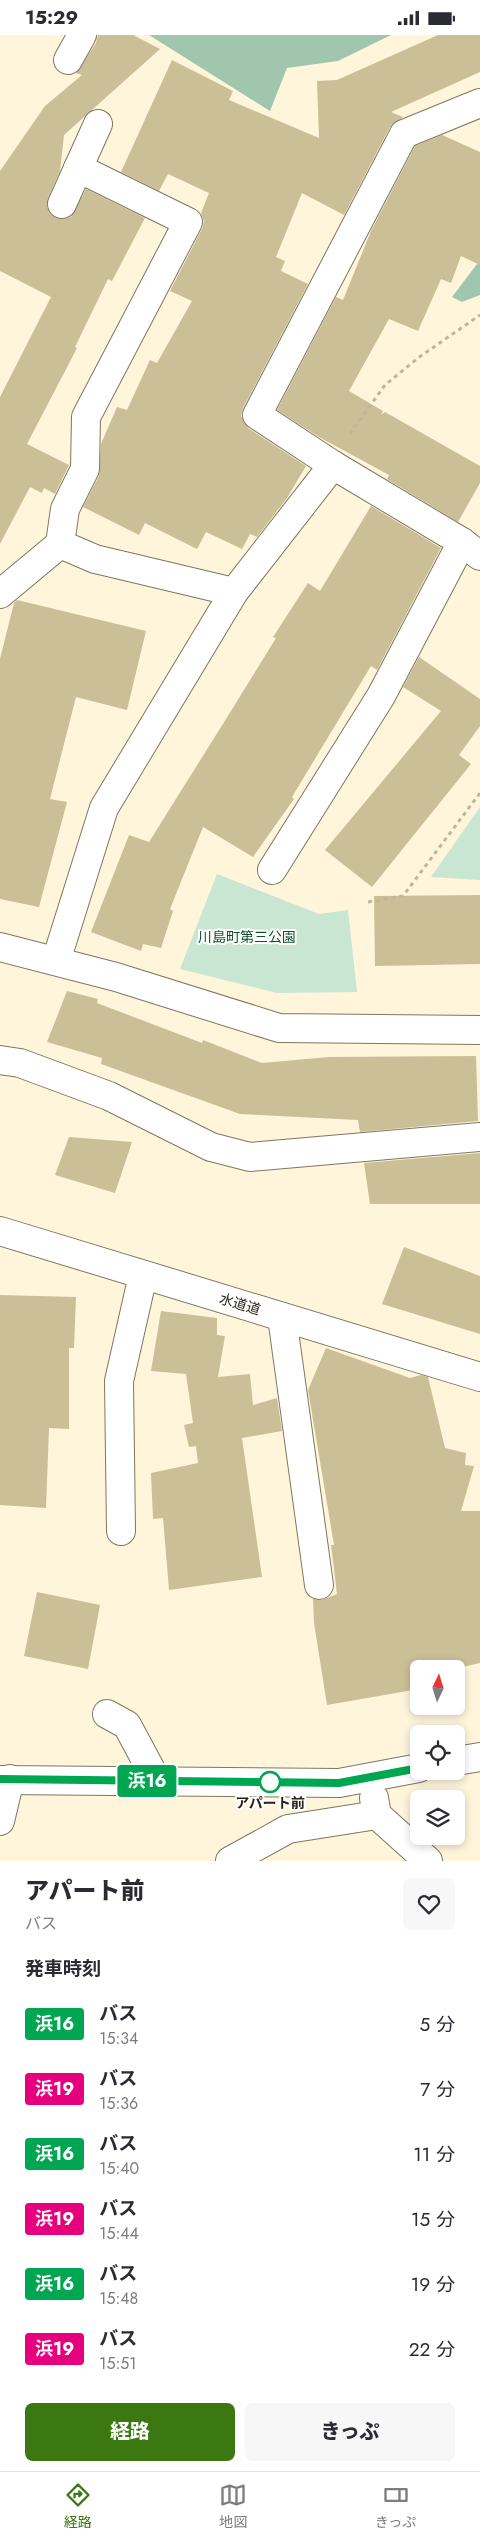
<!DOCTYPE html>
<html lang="ja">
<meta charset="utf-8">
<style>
body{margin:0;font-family:Jost,"Noto Sans JP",sans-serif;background:#f7f7f7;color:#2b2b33;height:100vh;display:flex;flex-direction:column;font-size:19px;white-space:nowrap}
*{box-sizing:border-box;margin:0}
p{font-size:16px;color:#7c7c81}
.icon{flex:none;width:28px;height:28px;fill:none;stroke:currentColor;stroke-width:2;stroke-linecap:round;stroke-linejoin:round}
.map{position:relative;height:1826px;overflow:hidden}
.panel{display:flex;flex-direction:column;background:#fff;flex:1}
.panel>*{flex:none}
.badge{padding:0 10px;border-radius:4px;font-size:18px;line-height:32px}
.needle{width:32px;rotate:4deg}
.tools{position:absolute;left:410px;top:1625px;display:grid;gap:10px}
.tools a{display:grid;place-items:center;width:55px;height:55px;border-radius:8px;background:#fff;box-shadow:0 2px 8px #0003;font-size:25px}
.map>.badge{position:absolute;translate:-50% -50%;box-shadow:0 0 0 2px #fff}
h2{padding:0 25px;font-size:19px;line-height:45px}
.round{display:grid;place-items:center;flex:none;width:52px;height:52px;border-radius:8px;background:#f7f7f7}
.summary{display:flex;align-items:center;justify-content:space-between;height:85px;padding:0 25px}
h1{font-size:24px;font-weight:800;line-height:38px}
.cta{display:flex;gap:10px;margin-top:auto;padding:10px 25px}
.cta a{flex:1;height:58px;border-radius:8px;background:#3b7812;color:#fff;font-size:20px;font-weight:800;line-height:58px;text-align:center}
.cta a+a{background:#f7f7f7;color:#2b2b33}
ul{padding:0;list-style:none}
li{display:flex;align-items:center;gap:15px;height:65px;padding:0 25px}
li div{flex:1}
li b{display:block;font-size:19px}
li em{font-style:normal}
li .badge{min-width:55px;font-weight:700;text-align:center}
.status{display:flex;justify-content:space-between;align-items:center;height:35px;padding:0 25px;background:#fff;direction:ltr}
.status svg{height:14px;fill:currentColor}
.tab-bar{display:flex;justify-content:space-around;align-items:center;height:70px;border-top:1px solid #e1e1e2;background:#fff;font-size:14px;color:#7c7c81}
.tab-bar a{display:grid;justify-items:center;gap:2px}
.tab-bar .on{color:#3b7812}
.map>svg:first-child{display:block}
.green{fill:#c9e6d2}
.forest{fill:#a0c7ad}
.building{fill:#cbbf97}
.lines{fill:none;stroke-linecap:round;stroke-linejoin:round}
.minor-casing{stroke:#7e775f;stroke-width:30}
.path{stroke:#bdb6a1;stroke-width:3;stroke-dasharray:4 4;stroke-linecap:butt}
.minor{stroke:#fff;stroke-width:28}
.line-casing{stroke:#fff;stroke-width:11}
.line{stroke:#00a651;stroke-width:8}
.stop-dot{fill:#fff;stroke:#00a651;stroke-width:2.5}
.labels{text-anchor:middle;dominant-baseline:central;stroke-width:4;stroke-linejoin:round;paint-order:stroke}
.park-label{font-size:14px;fill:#11512f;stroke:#fff}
.street-label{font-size:14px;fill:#27241a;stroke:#fff}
.stop-label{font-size:14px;font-weight:bold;fill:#27241a;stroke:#fff}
</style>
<div class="status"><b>15:29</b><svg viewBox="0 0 49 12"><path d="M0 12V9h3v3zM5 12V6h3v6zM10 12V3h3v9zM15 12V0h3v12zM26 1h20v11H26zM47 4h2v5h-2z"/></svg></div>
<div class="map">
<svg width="480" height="1826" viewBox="0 0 480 1826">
<rect width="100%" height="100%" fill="#fef5db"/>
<g class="green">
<polygon points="480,772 480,845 431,842"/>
<polygon points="217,839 319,879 348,875 357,957 277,958 180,934"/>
</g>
<g class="forest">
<polygon points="149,0 391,0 338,26 287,33 270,76"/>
<polygon points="480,225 480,260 462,267 452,262"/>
</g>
<g class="building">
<polygon points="98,0 133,0 160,14 64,100 60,136 48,163 47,171 50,178 56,183 64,184 71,182 86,154 145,183 112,246 108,244 75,312 77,313 27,409 69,430 55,459 44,453 42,458 30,452 0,509 0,362 51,262 0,236 0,136 45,71 82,40 76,38 96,8"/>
<polygon points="438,0 480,0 480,37 391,77 403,82 390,92 344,180 302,158 276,222 285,226 281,236 308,249 243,373 241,381 248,393 306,431 287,463 257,502 250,499 242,514 206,497 197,514 145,488 139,500 83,472 99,441 101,409 117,372 127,375 150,325 157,328 192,266 170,256 202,194 204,186 201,178 209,158 168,139 159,156 121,137 172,25 233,56 229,65 319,103 317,46 337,45"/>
<polygon points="442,100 480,117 480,230 461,221 451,248 441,244 418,296 389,284 349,356 383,376 381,380 385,377 480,431 480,448 458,487 387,444 389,440 319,402 277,375 336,262 343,265 371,196 415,111"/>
<polygon points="371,471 441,513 377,635 371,631 292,762 294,764 253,822 203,792 170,874 173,876 161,913 143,909 141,916 91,897 129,800 149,807 226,684 276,603 273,602 308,548 320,556"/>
<polygon points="17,565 146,596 127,675 76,662 50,764 67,767 39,872 0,864 0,624 14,568"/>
<polygon points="419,622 480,664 480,691 459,720 471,729 372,852 325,815 441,676 403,652"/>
<polygon points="480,860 480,929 375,931 374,861"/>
<polygon points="67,956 98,964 97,968 202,1008 203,1005 262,1028 329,1022 476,1021 478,1086 360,1097 358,1085 240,1079 101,1029 102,1023 47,1007"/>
<polygon points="69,1102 132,1107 115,1158 55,1140"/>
<polygon points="480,1118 480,1169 370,1169 364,1128"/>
<polygon points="404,1212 480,1241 480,1299 382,1269"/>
<polygon points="0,1260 76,1262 74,1313 69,1313 69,1394 49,1393 46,1473 0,1470"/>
<polygon points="161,1276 217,1283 217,1300 225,1301 218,1342 250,1339 253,1370 277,1363 282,1396 242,1403 262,1542 169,1555 163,1483 153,1484 151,1438 198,1428 196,1411 189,1412 184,1390 193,1388 186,1339 151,1336"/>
<polygon points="326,1313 410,1343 421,1340 428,1342 445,1413 466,1418 465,1430 474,1431 461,1476 480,1476 480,1628 458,1633 460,1648 456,1649 456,1634 419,1634 419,1654 327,1670 314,1588 313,1564 322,1565 337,1559 331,1510 334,1510 308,1355"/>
<polygon points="37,1557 100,1570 88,1634 24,1621"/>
</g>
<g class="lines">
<g class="minor-casing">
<g id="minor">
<polyline points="68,25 82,0"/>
<polyline points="62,169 98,89"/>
<polyline points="333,430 257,380 404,99 480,68"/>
<polyline points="60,509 65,474 85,434 86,382 188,187 78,133"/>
<polyline points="0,559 60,509 95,524 234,557 333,430 462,507 480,521"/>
<polyline points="272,835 381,661 462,507"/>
<polyline points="0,912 116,942 279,993 480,995"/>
<polyline points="56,926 104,773 234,557"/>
<polyline points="0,1025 20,1028 109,1061 211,1112 250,1122 480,1102"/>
<polyline points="0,1196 480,1342"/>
<polyline points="282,1282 319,1550"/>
<polyline points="121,1496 119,1346 143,1240"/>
<polyline points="107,1679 127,1690 157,1746"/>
<polyline points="456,1726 480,1722"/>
<polyline points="0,1745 339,1748 419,1733"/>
<polyline points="374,1763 377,1780 428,1826"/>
<polyline points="0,1786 10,1744"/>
<polyline points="230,1826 288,1794 377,1780"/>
</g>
</g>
<g class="path">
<polyline points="350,399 385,350 418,323 480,280"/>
<polyline points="368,867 403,861 480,758"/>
</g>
<use href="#minor" class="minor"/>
</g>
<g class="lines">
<g class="line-casing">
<polyline id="line" points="0,1744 339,1748 419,1733"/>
</g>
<use href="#line" class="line"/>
</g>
<circle class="stop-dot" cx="270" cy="1747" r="10"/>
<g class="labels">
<g class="park-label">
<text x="247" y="902">川島町第三公園</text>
</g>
<g class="street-label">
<text transform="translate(240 1269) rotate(17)">水道道</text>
</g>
<g class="stop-label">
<text x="270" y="1768">アパート前</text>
</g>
</g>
</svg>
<div class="tools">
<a><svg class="needle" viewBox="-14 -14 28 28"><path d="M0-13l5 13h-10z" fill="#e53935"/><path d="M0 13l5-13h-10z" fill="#7c7c81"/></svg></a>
<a><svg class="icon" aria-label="locate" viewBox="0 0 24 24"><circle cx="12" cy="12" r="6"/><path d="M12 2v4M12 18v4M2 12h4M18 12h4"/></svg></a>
<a><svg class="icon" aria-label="layers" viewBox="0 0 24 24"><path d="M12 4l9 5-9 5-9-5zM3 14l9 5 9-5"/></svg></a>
</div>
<b class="badge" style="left:147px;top:1746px;background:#00a651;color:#fff">浜16</b>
</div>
<section class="panel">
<div class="summary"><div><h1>アパート前</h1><p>バス</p></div><a class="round"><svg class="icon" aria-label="heart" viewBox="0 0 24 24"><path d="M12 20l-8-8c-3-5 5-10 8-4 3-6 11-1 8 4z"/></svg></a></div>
<h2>発車時刻</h2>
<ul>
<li><span class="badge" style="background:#00a651;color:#fff">浜16</span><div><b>バス</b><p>15:34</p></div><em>5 分</em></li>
<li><span class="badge" style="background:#e6007e;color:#fff">浜19</span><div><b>バス</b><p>15:36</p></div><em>7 分</em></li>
<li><span class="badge" style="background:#00a651;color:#fff">浜16</span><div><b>バス</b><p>15:40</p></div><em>11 分</em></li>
<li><span class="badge" style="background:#e6007e;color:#fff">浜19</span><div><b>バス</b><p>15:44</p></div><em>15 分</em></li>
<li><span class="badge" style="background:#00a651;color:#fff">浜16</span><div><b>バス</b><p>15:48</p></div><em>19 分</em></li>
<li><span class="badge" style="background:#e6007e;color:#fff">浜19</span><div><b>バス</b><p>15:51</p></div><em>22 分</em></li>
</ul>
<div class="cta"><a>経路</a><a>きっぷ</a></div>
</section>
<nav class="tab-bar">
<a class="on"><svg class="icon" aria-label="directions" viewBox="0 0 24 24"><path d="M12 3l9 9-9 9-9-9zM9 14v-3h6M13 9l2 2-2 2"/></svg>経路</a>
<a><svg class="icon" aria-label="map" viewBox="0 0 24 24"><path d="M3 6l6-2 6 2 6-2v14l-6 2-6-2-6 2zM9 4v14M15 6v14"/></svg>地図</a>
<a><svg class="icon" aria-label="tickets" viewBox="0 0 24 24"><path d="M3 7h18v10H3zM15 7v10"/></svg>きっぷ</a>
</nav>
